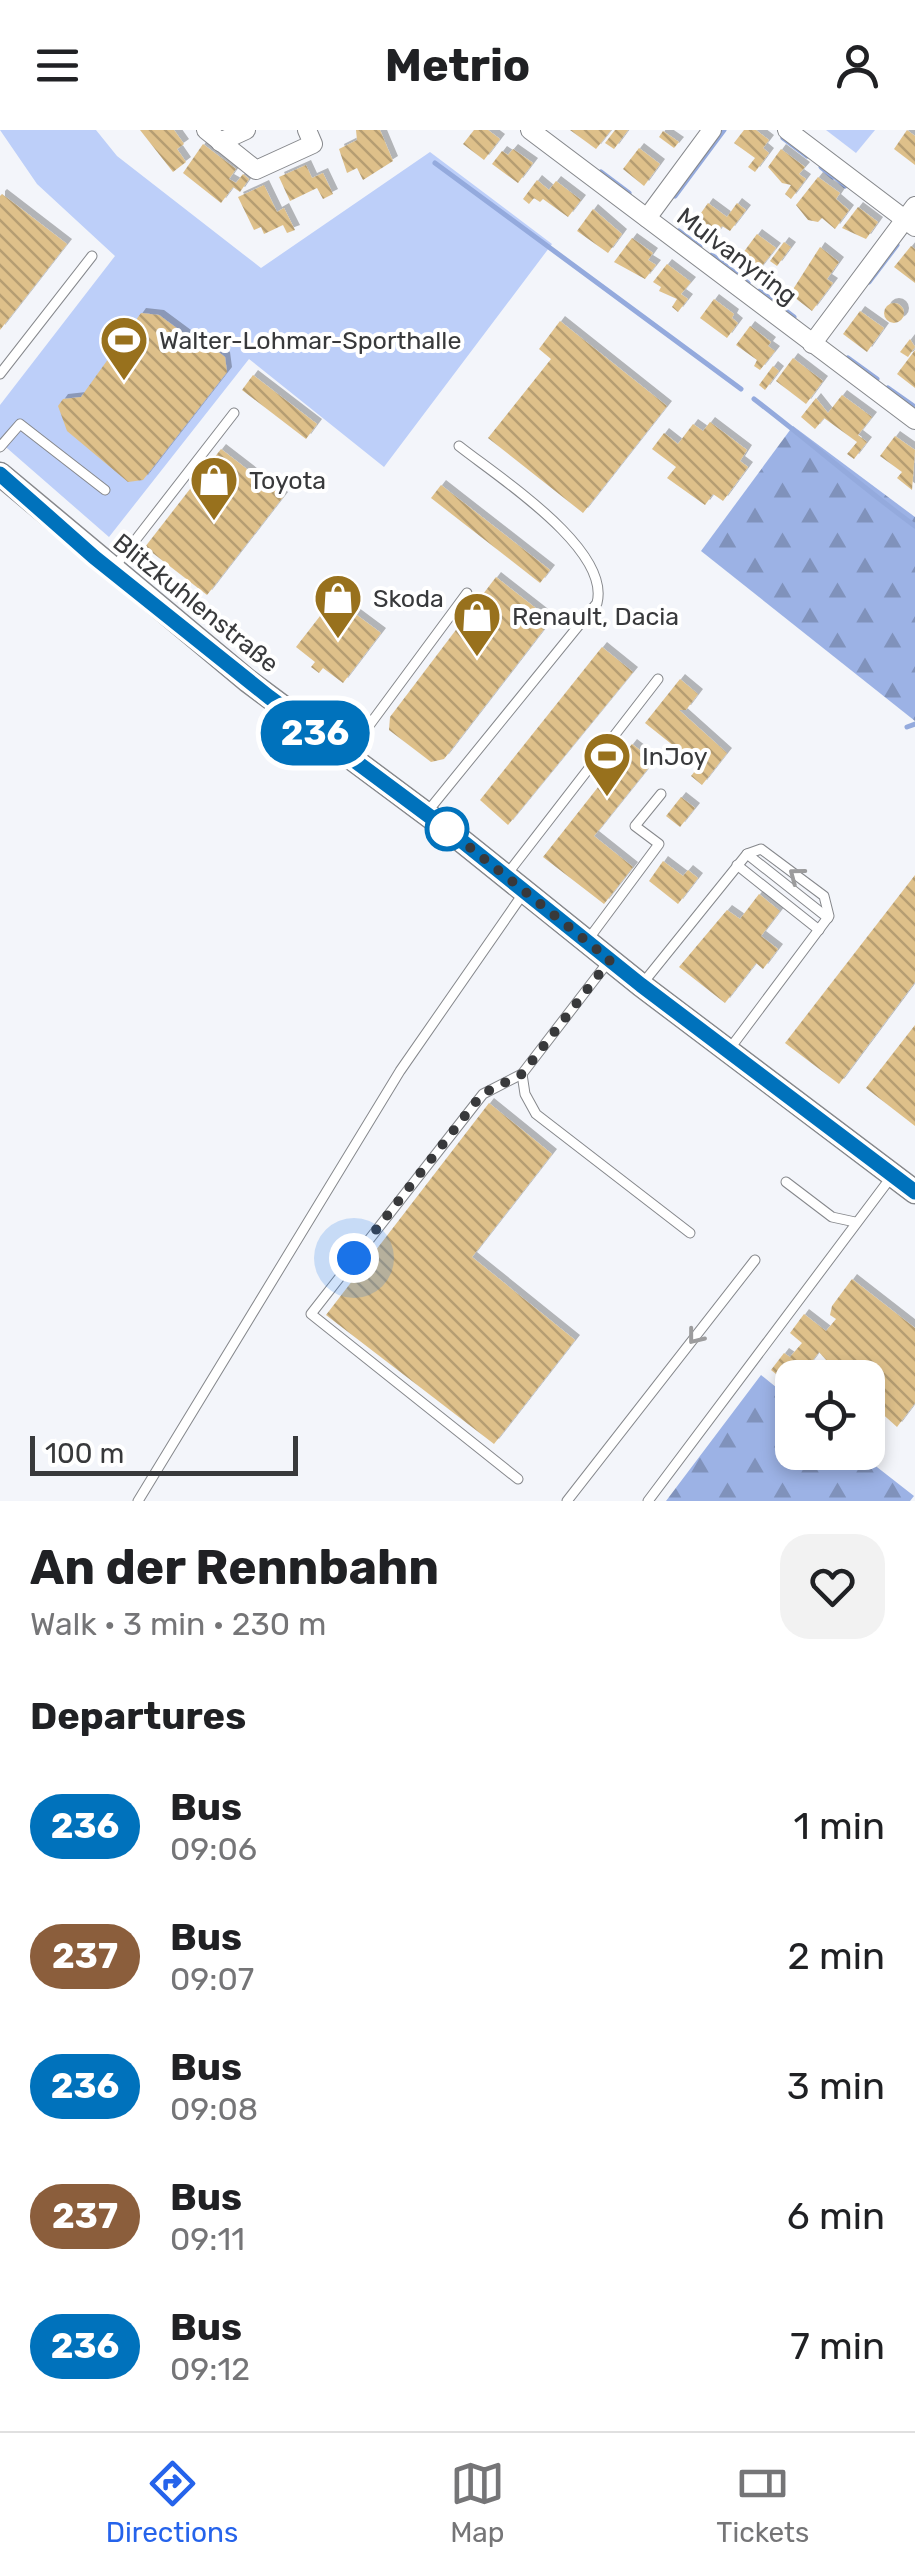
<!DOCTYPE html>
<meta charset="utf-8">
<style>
body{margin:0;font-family:Rubik,sans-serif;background:#f2f2f2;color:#202124;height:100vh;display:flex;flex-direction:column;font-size:38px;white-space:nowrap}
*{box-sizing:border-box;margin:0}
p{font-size:32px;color:#757577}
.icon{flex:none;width:55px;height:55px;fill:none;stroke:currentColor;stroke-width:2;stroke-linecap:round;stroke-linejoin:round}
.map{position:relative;height:1371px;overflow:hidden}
.sheet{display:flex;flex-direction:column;background:#fff;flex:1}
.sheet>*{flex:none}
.badge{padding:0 20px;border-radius:32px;font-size:35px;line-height:65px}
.fabs{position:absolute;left:775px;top:1230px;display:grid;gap:20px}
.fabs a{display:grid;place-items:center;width:110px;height:110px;border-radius:20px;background:#fff;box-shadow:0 5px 15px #0003;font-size:50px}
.scale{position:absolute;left:30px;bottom:25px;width:268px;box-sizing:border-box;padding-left:10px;border:5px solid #38393b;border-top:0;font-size:28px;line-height:35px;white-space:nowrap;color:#38393b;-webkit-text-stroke:8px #fff;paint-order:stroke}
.you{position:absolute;width:50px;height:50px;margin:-25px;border:8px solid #fff;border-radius:50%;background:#1a73e8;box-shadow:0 0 0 15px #1a73e833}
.map>.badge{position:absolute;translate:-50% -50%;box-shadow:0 0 0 5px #fff}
h2{padding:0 30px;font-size:38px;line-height:90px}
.round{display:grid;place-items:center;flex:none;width:105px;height:105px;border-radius:30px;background:#f2f2f2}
.overview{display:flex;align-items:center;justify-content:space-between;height:170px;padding:0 30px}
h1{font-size:48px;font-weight:700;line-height:75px}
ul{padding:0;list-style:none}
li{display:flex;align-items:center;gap:30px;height:130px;padding:0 30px}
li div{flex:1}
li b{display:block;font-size:38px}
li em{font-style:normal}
li .badge{min-width:110px;font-weight:700;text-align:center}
header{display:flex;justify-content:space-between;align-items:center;height:130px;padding:0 30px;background:#fff;font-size:45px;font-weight:700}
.tab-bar{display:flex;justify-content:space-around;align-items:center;height:140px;border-top:2px solid #e0e0e0;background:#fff;font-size:28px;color:#757577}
.tab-bar a{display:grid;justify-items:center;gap:5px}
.tab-bar .selected{color:#2563eb}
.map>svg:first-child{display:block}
.green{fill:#bdcff9}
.forest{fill:url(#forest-firs)}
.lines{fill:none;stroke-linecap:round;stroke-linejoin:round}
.stream{stroke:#94aadd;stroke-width:5}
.building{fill:url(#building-back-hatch);filter:url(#shadow)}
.service-casing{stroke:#86888c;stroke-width:11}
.minor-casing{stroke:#86888c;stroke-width:20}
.secondary-casing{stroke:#86888c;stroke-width:25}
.service{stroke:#fff;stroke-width:9}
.minor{stroke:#fff;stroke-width:18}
.secondary{stroke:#fff;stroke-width:22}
.oneway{stroke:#9c9c9d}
.line-casing{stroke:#fff;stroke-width:22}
.line{stroke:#0072bc;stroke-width:15}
.walk{stroke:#38393b;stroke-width:10;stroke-dasharray:0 18}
.stop-dot{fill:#fff;stroke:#0072bc;stroke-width:5}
.labels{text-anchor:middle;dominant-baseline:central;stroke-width:8;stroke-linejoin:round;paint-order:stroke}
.street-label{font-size:25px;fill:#38393b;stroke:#fff}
.poi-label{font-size:25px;fill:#38393b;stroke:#fff;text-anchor:start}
</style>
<header><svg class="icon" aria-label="menu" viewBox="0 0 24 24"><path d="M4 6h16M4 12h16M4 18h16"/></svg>Metrio<svg class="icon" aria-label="person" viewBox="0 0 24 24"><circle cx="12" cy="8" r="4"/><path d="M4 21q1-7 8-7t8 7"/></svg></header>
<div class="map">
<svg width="915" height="1371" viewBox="0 0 915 1371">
<defs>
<pattern id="forest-firs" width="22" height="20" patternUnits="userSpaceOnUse" patternTransform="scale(2.5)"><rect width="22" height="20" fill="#9cb2e5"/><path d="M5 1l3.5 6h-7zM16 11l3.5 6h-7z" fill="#8092bb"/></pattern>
<pattern id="building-back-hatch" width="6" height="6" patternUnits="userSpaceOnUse" patternTransform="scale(2.5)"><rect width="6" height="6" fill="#dec08a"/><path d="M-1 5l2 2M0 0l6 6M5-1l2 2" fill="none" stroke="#b59d72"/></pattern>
<filter id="shadow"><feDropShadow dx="5" dy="-5" stdDeviation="0" flood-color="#0004"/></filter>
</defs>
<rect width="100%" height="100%" fill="#f3f5fa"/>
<g class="green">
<polygon points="0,0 96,0 117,26 261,138 430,22 552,114 384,337 249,229 109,407 0,312 0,275 115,126 37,54"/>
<polygon points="826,0 875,0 856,23"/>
</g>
<g class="forest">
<polygon points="793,296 915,387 915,591 701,421"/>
<polygon points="761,1245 792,1270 792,1322 859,1323 914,1366 910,1371 666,1371"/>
</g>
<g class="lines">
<g class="stream">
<polyline points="783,8 807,26"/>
<polyline points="435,33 741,259"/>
<polyline points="821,37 833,47"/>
<polyline points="601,42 629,63"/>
<polyline points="836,48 845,56"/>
<polyline points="675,66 724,0"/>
<polyline points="679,101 700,117"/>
<polyline points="712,125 748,153"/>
<polyline points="869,152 897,115"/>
<polyline points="760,161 794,187"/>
<polyline points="848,228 877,249"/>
<polyline points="888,258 915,277"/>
<path d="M754,269C809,311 859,355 915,396"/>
<polyline points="907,597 915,594"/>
</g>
</g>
<g class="building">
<polygon points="140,0 174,0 184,14 177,19 186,32 173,42"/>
<polygon points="356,0 380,0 393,31 363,50 357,38 347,43 339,19 357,10"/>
<polygon points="474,0 488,0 500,9 484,30 463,14"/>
<polygon points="570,0 611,0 596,19"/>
<polygon points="615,0 628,0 614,19 605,13"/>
<polygon points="744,0 756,0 769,10 763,18 769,23 755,42 748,37 755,28 734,13"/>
<polygon points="907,0 915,6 915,35 894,19"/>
<polygon points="663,1 679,12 674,18 659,7"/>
<polygon points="203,14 236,39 229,49 236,53 243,44 249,49 240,62 233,57 221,73 183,43"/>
<polygon points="639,18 660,34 644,56 623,39"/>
<polygon points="513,19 533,33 518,53 492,34 502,21 508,25"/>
<polygon points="781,19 805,37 799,44 806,49 791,69 785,64 791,55 782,53 768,37"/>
<polygon points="306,35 312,48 323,43 333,64 323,69 317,58 290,71 279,47"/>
<polygon points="818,47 840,63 836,69 849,80 835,99 822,88 818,92 808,90 796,75"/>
<polygon points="537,50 549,60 556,51 581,70 568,87 543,69 540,72 534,68 529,74 523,69"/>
<polygon points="264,55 277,82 284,78 295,100 287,103 283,95 264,104 261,97 254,100 238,67"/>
<polygon points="2,64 67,114 0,200 0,66"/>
<polygon points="708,73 727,87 737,73 746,80 730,101 722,96 714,107 694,93"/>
<polygon points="858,77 878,92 866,109 842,98"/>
<polygon points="593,79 622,104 608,123 577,101"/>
<polygon points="757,104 776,118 758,141 740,127"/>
<polygon points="632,108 653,123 648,130 656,135 645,149 614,132"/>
<polygon points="784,112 791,117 777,136 770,131"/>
<polygon points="911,116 915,119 915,153 894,137"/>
<polygon points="820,117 839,132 827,149 833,153 812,181 790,164"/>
<polygon points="667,134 691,152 681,164 688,169 678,182 672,177 677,169 659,161 661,157 653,152"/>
<polygon points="714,169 734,184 732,188 738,193 727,208 700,188"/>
<circle cx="894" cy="183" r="10"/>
<polygon points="860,181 884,198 867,222 843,204"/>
<polygon points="141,183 159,185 186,205 212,217 225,227 227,242 143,350 128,352 67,301 58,276 63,269 81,267"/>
<polygon points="560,191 667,276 583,383 488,308 551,229 539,219"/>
<polygon points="750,196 771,212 768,216 775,221 760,240 754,236 757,230 736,215"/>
<polygon points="910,209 915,217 908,227 900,222"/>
<polygon points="915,220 915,258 897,244"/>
<polygon points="793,228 823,251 806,274 776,251"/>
<polygon points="773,236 779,241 765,260 759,255"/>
<polygon points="253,245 317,294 306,309 242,260"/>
<polygon points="842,265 872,287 858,305 867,312 854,329 847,324 857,312 824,288 815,299 801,287 816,268 828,283"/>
<polygon points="710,292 747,320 740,331 748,337 723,371 713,364 705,375 667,348 676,337 652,319 664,303 678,314 693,294 703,301"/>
<polygon points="895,306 915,320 912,360 897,348 902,342 880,326"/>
<polygon points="221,319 283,367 207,465 145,417"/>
<polygon points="441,355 550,440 540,453 431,368"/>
<polygon points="496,447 551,490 444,629 431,632 389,600 390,587"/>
<polygon points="334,468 381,503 343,553 323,538 319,543 311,537 315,532 296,517"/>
<polygon points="602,517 633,542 508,695 480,670"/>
<polygon points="680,549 698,564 686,580 679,580 727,623 702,655 691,646 699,636 645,593"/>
<polygon points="632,614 654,631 594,706 633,737 604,774 543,727"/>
<polygon points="681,667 695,678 680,697 666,686"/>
<polygon points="663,731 683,746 688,740 698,748 678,774 649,751"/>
<polygon points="915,745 915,852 839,954 785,913"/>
<polygon points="759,764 780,781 761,806 778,819 763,839 756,833 725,873 679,837 727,780 740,789"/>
<polygon points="915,895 915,996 866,958"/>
<polygon points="489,973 552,1024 472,1127 575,1210 494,1314 326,1185"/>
<polygon points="852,1149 915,1198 915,1273 897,1297 868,1271 868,1248 830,1248 835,1240 819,1222 799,1248 792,1248 792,1257 771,1240 784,1223 790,1227 802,1213 790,1203 804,1184 826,1201 836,1189 830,1185 832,1176"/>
</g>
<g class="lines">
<g class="service-casing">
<g id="service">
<polyline points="0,244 92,126"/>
<polyline points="0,317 20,294 105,360"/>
<polyline points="113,439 234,283"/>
<polyline points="348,624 467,463"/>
<path d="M428,681L597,473C611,419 498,347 459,316"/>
<polyline points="747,724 828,788"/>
<polyline points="737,735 819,800"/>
<polyline points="508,743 658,549"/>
<polyline points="587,811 659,714 635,696 661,664"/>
<polyline points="643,853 747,724 761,719 824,766 829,786 728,921"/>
<polyline points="522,944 525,964 536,984 690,1103"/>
<polyline points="786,1052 832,1087 855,1092"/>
<polyline points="518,1349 311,1184 483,964 522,944 608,832"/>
<polyline points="138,1371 400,941 525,761"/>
<polyline points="567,1371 755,1130"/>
<polyline points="648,1371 892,1046"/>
</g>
</g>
<g class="minor-casing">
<g id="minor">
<polyline points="206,0 256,40 313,14 307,0"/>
<polyline points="530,0 915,290"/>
<polyline points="787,0 915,97"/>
<polyline points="220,12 246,0"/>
<polyline points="647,88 712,0"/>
<polyline points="812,214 915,76"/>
</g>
</g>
<g class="secondary-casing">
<polyline id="secondary" points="0,344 248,551 452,703 641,855 915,1062"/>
</g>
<use href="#service" class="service"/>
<use href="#minor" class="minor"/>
<use href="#secondary" class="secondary"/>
</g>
<defs><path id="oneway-chevron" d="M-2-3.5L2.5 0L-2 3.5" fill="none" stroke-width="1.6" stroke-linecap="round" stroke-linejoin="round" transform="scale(2.5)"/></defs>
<g class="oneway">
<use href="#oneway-chevron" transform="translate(796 745) rotate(-143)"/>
<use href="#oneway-chevron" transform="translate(695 1207) rotate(128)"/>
</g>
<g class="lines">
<g class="line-casing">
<polyline id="line" points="0,344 94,427 269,567 452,703 641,855 915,1062"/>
</g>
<use href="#line" class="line"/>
<polyline class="walk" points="354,1128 482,964 522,944 610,830 447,699"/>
</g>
<defs>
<g id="stadium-pin" transform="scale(2.5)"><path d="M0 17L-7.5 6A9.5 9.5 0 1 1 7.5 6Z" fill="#98711d" stroke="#fff"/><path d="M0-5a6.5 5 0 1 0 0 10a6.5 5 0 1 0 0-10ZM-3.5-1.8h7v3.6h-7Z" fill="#fff"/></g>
<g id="shop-pin" transform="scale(2.5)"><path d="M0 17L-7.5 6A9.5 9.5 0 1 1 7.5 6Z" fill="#98711d" stroke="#fff"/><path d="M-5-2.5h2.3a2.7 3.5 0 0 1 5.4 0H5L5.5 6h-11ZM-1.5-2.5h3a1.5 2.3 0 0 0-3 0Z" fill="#fff"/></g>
</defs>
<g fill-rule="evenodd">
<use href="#stadium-pin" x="124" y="210"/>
<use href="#shop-pin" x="214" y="350"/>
<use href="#shop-pin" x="338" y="468"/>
<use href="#shop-pin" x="477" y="486"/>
<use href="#stadium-pin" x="607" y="626"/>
</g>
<circle class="stop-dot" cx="447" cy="699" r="20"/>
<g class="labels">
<g class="street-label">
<text transform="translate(737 126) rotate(37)">Mulvanyring</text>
<text transform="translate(196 473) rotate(39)">Blitzkuhlenstraße</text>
</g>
<g class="poi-label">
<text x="159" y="210">Walter-Lohmar-Sporthalle</text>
<text x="249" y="350">Toyota</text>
<text x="373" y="468">Skoda</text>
<text x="512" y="486">Renault, Dacia</text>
<text x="642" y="626">InJoy</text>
</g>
</g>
</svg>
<div class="fabs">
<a><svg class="icon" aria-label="locate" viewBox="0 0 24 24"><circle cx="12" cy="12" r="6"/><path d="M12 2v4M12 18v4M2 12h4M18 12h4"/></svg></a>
</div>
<div class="scale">100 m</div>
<div class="you" style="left:354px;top:1128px"></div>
<b class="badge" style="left:315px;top:603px;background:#0072bc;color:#fff">236</b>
</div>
<section class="sheet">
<div class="overview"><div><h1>An der Rennbahn</h1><p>Walk · 3 min · 230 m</p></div><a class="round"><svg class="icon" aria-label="heart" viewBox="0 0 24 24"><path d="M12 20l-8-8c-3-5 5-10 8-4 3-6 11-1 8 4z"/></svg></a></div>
<h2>Departures</h2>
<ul>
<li><span class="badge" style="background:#0072bc;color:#fff">236</span><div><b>Bus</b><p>09:06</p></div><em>1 min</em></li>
<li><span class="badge" style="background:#8b5e3c;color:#fff">237</span><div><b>Bus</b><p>09:07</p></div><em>2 min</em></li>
<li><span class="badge" style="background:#0072bc;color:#fff">236</span><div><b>Bus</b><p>09:08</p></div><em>3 min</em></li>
<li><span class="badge" style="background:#8b5e3c;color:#fff">237</span><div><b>Bus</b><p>09:11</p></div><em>6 min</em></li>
<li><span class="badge" style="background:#0072bc;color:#fff">236</span><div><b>Bus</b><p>09:12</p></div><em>7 min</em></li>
</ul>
</section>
<nav class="tab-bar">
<a class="selected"><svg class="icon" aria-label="directions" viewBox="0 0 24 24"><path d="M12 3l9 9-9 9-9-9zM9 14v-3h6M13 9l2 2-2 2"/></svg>Directions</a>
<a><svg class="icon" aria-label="map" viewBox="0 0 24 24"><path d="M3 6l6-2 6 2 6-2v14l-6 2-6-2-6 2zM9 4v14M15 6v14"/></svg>Map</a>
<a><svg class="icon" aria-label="tickets" viewBox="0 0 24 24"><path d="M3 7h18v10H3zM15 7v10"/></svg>Tickets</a>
</nav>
